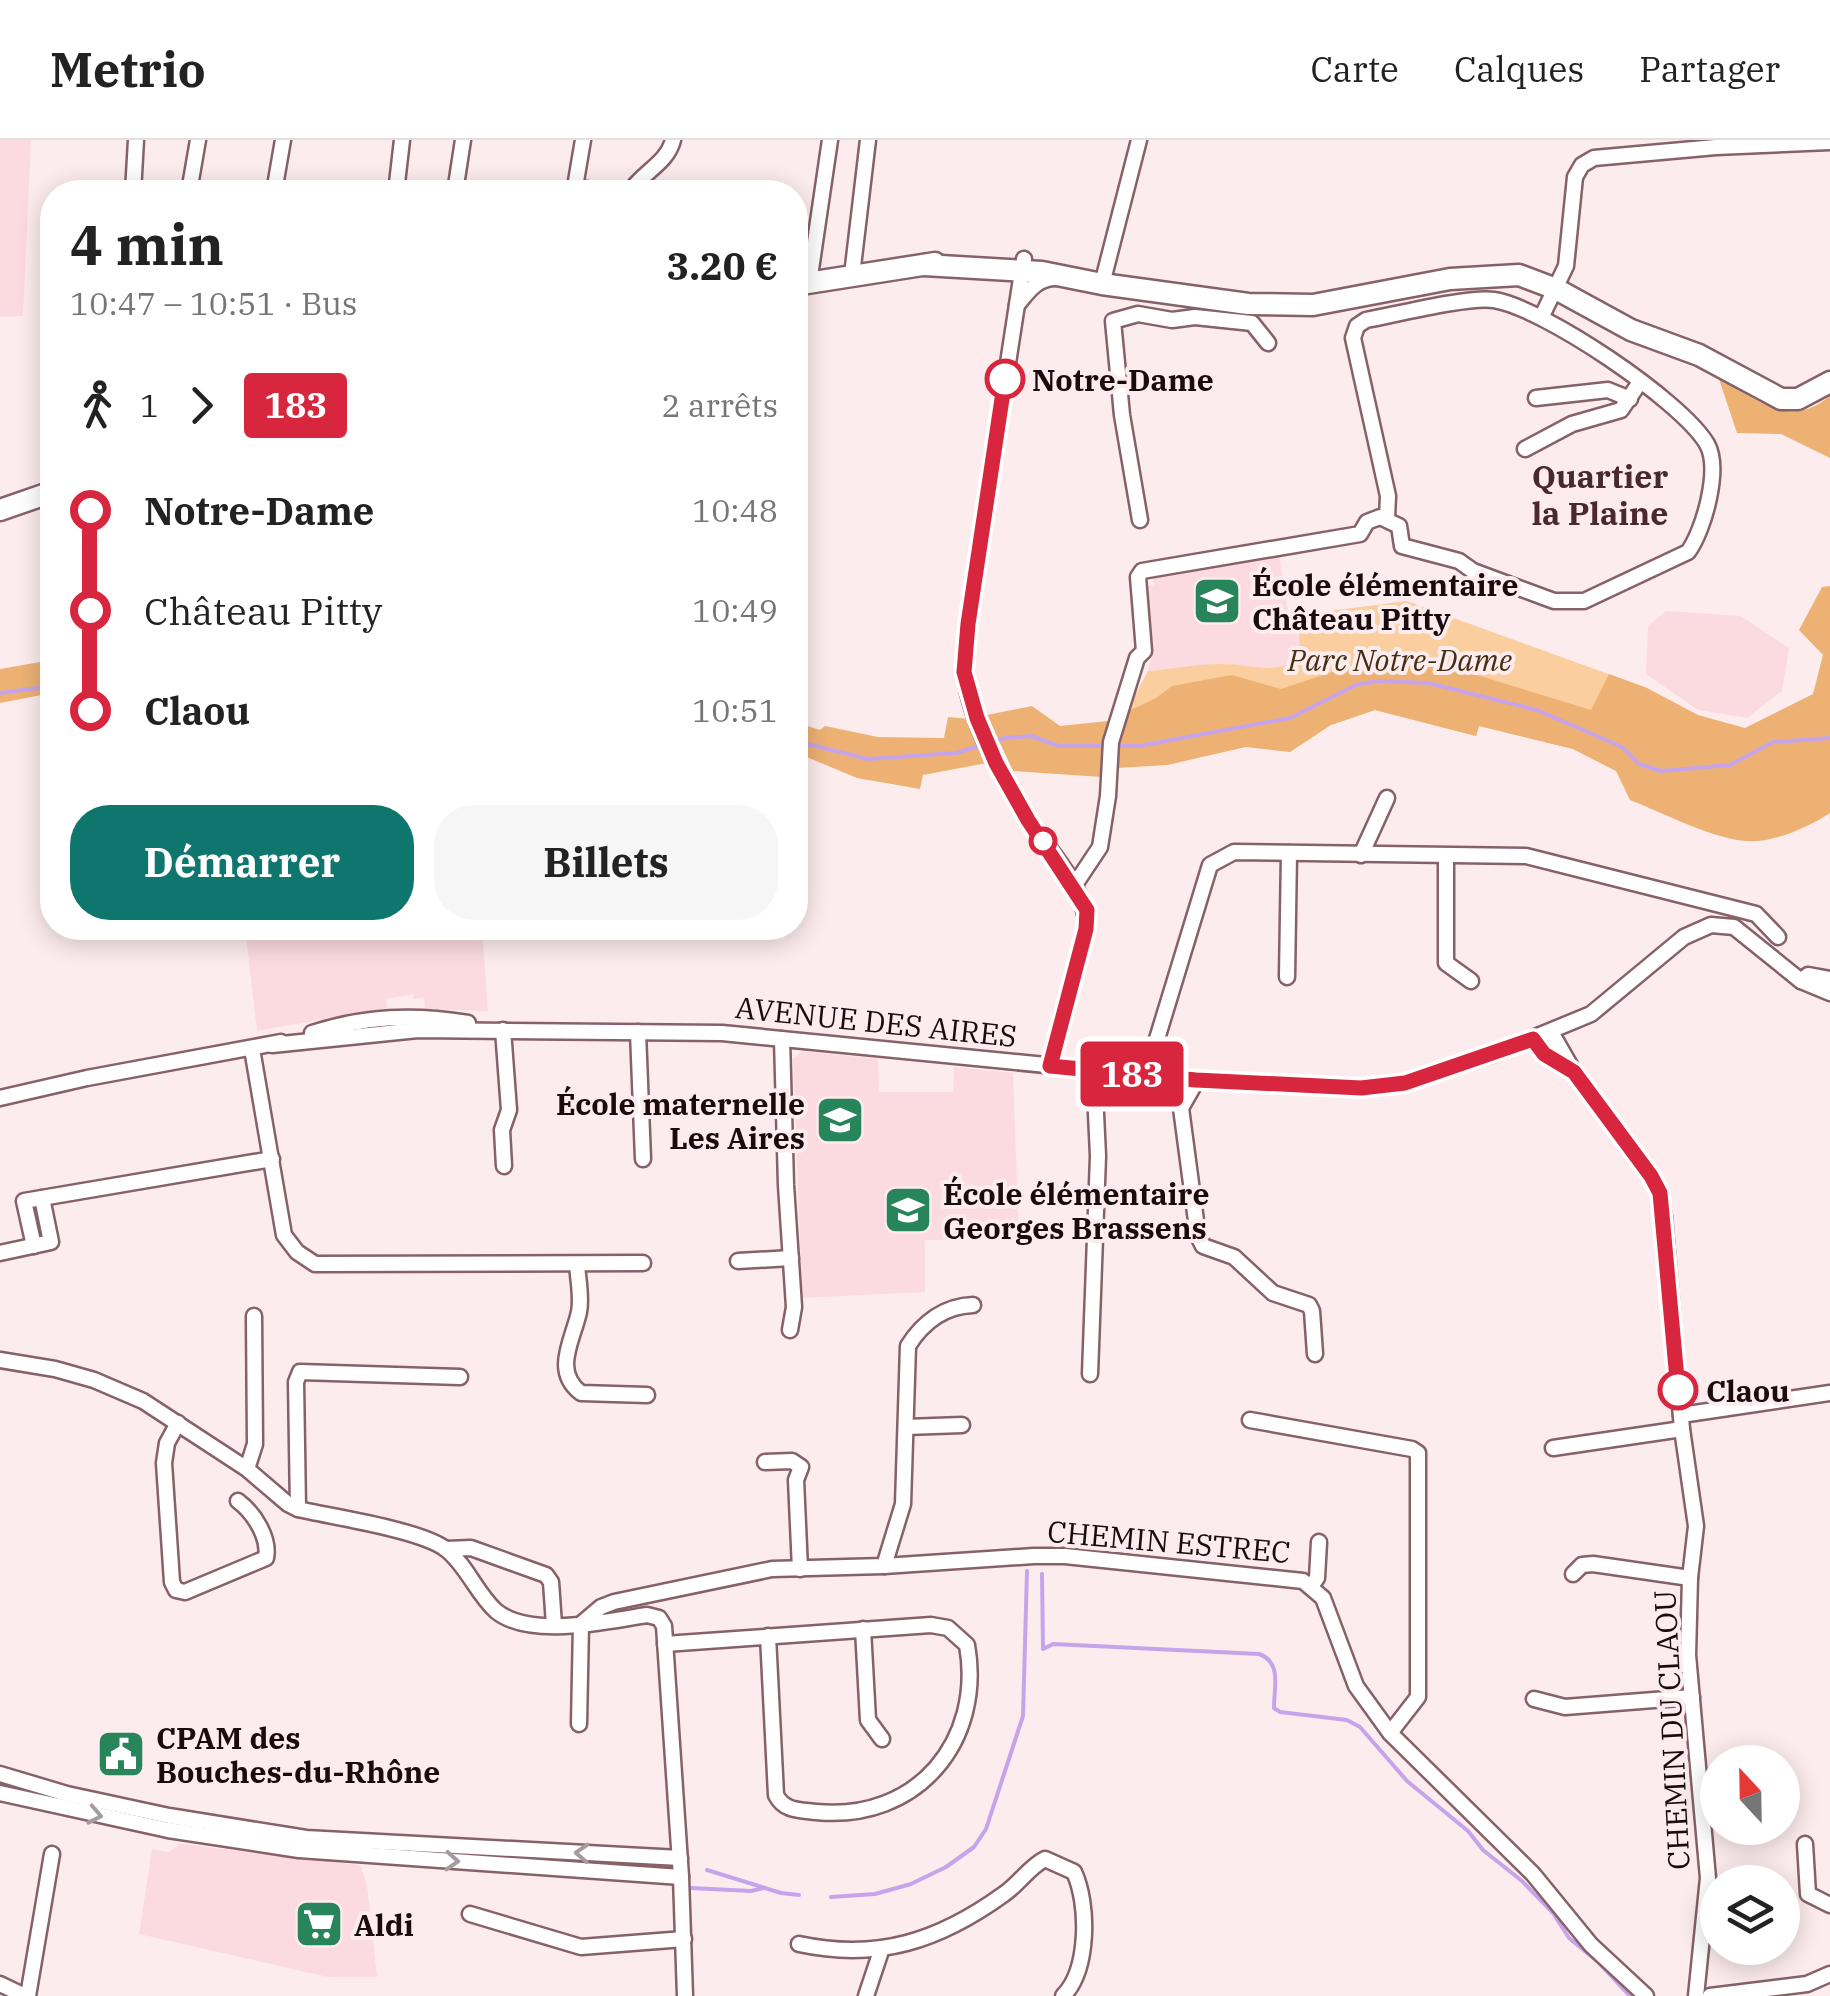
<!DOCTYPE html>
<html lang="fr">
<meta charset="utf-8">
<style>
body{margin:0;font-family:"IBM Plex Serif",serif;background:#f6f6f6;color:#222;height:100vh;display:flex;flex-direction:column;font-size:38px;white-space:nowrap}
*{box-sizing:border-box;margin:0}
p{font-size:32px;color:#767676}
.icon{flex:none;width:55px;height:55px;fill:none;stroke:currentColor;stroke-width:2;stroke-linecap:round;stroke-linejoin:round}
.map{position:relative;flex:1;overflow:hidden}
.sheet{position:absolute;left:40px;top:40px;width:768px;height:760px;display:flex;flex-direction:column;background:#fff;border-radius:40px;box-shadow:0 5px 25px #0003}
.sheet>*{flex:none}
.badge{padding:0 20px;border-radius:8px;font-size:35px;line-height:65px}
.needle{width:65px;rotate:338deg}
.buttons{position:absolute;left:1700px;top:1605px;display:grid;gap:20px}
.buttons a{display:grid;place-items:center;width:100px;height:100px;border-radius:50%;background:#fff;box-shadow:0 5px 25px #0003;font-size:50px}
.map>.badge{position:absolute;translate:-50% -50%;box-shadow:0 0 0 5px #fff}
.legs{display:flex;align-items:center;gap:15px;height:110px;padding:0 30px;font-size:32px}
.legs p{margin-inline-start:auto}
.overview{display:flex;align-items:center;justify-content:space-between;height:170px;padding:0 30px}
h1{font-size:55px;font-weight:700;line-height:75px}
.cta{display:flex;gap:20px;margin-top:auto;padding:20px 30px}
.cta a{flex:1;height:115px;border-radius:40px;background:#0f766e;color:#fff;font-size:40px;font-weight:700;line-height:115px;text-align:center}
.cta a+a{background:#f6f6f6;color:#222}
ul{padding:0 30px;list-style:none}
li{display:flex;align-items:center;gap:35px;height:100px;font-size:38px}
li i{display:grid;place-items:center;width:15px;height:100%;margin:0 12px;background:currentColor}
li i::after{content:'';width:25px;height:25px;margin:-12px;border:8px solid;border-radius:50%;background:#fff}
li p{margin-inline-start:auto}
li:first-child i{background:linear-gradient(#0000 50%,currentColor 0)}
li:last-child i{background:linear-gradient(currentColor 50%,#0000 0)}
header{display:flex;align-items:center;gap:60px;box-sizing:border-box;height:140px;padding:0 50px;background:#fff;border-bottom:2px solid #e0e0e0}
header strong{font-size:48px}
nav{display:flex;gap:55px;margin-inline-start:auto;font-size:35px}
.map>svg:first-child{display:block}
.built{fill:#fbdbe0}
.green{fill:#fbce9f}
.forest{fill:#edb273}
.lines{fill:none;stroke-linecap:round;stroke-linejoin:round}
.stream{stroke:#c6a4eb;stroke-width:4}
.street-casing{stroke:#866168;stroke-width:19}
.secondary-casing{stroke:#866168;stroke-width:25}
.street{stroke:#fff;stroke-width:14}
.secondary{stroke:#fff;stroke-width:20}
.oneway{stroke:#a39d9f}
.line-1-casing{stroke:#fff;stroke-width:22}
.line-1{stroke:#d7263d;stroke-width:15}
.stop-1-dot{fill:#fff;stroke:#d7263d;stroke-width:5}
.labels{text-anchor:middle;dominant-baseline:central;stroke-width:8;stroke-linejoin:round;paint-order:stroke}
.stop-label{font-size:30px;font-weight:bold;fill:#190b0e;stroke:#fdecee;text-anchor:start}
.poi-label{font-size:30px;font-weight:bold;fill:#190b0e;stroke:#fdecee;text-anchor:start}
.park-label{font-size:30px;font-style:italic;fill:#462e12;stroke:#fdecee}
.street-label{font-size:30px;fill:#190b0e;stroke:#fdecee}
.neighbourhood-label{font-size:32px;font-weight:bold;fill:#49282f;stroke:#fdecee}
</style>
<header>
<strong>Metrio</strong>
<nav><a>Carte</a><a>Calques</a><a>Partager</a></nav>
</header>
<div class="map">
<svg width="1830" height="1856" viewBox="0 0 1830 1856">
<rect width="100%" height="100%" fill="#fdecee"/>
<g class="built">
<polygon points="0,0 31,0 23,176 0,177"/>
<polygon points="1279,416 1291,488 1299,491 1300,520 1282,528 1265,530 1224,524 1148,531 1151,519 1145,446 1154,445 1153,432"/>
<polygon points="1666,471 1741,476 1789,508 1782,551 1747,578 1698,570 1646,534 1648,486"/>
<polygon points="245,788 482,788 488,871 425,869 424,857 414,859 413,854 386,859 387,868 257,891"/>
<polygon points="802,911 878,919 879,952 953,952 954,927 1013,933 1019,1099 925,1100 925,1152 802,1158 793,919"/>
<polygon points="181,1704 360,1725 367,1745 377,1837 328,1837 139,1794 152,1709 169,1712"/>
</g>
<path class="green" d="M1407,461L1647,548L1616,631L1573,609L1479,586L1476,596L1375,570L1331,585L1167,625L1120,584L1148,531C1172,529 1197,524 1221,524C1254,524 1267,535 1300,520L1299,492L1291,488L1289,476Z"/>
<g class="forest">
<path d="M1719,239C1759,260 1789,290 1830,256V318L1781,294L1737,293Z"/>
<path d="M1830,446V673C1811,686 1781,699 1757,701C1721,704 1664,673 1630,660L1616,631L1573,609L1479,586L1476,596L1375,570L1331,585L1290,612L1246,607L1167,625L1117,628L1102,637L1013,631L987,575L1032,566L1060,586L1108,581L1156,558L1172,546L1232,535L1281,549L1347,527L1394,529L1431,521L1591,570L1609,534L1647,548L1698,575L1745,588L1813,554L1823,515L1799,490L1822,447Z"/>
<polygon points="52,520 52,553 0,563 0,529"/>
<polygon points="948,577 970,579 987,623 923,635 920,649 857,638 809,618 795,617 795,582 820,590 825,586 878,597 944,598"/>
</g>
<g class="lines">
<g class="stream">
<polyline points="0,553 52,546"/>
<polyline points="795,601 868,619 956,613 1005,598 1031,596 1059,606 1107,606"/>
<polyline points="1116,606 1139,606 1290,578 1356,545 1378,541 1428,543 1537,570 1622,607 1639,624 1661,631 1730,625 1773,602 1830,598"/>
<path d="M1042,1434L1043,1509L1053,1504L1259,1514C1282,1522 1274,1547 1274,1568L1280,1572L1347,1580L1360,1587L1407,1641L1468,1691L1483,1710L1522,1741L1553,1773L1569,1798L1598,1822L1630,1856"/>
<polyline points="707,1730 781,1753 799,1755"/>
<polyline points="691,1748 751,1751 764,1748"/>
<polyline points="831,1757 875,1754 911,1744 946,1727 974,1707 986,1689 1023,1576 1027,1431"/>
</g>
<g class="street-casing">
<g id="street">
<polyline points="583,0 575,47 593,50"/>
<polyline points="133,52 136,0"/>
<polyline points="189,52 198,0"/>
<polyline points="274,52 283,0"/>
<polyline points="396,52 402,0"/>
<polyline points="455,52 463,0"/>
<path d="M630,52C642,32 667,24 673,0"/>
<path d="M1024,119L968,483C967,498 964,514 965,529C966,576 1005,645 1031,683C1052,715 1088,750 1086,789L1051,926"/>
<polyline points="852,135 868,0"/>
<polyline points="809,143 830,0"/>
<polyline points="1102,144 1139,0"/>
<path d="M1017,165C1028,152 1036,139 1054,138"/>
<polyline points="1542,176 1566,126 1575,37 1582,25 1594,18 1716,7 1830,2"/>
<polyline points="1536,258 1608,250 1630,259"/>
<polyline points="1525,309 1572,284 1621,270 1640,242"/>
<polyline points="1140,380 1122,275 1113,181 1138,174 1172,180 1195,177 1252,183 1268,203"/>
<polyline points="1361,715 1387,658"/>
<polyline points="1446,717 1446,823 1471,841"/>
<path d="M1074,746L1100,707L1108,656L1111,602L1137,518L1144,511L1138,437L1142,431L1360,394L1367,382L1380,377L1399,386L1402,406L1459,421L1473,431L1554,461H1584L1688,412C1704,390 1721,329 1707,304C1682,261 1542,167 1494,160C1469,156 1394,175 1366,180L1357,186L1353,198L1388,356L1387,378"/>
<polyline points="1287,837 1289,713"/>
<polyline points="1801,841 1808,835 1830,839"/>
<polyline points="503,890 509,970 502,990 504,1026"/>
<polyline points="638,892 643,1019"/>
<polyline points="1551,892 1574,932 1651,1035 1659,1053 1664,1077 1682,1289 1696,1386 1690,1438 1688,1515 1708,1738 1696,1856"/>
<path d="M312,893C365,876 413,874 468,883"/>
<polyline points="782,899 786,1045 794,1167 790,1190"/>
<polyline points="1533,899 1544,913 1571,930"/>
<polyline points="272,905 418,890 722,893 1197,940 1361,948 1405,943 1494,914 1591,874 1684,797 1711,785 1734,787 1801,841 1830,853"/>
<polyline points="252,909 284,1095 297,1112 315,1124 643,1123"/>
<polyline points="1146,935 1210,725 1234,712 1526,716 1756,774 1778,797"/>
<polyline points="1169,937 1181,968 1197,940"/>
<polyline points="0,958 87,938 281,902"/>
<polyline points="1181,968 1198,1096 1203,1106 1234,1117 1273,1153 1309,1165 1312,1171 1315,1214"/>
<polyline points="34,1106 24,1061 272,1019"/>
<polyline points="0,1113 51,1102 42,1058"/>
<polyline points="738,1121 791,1118"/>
<path d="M577,1124C578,1140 582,1158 579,1172C573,1200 552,1231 581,1253L647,1255"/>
<path d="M0,1220L55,1229L94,1240L143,1261L247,1329L288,1364L298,1369C332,1377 423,1390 447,1410C467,1426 477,1454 496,1471C530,1499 607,1481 647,1475L659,1478L664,1486L681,1737L685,1856"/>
<polyline points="1090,1234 1098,1016 1094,931"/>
<polyline points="1681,1275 1830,1253"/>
<polyline points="1250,1280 1412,1309 1418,1313 1418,1557 1390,1593"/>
<path d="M178,1283L167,1303L164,1323L172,1442L176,1450L185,1452L266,1418C270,1398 254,1373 238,1361"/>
<polyline points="906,1287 962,1285"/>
<polyline points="1553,1308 1682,1289"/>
<polyline points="765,1322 792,1321 801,1327 796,1340 800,1429"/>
<polyline points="247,1329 255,1304 254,1176"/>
<polyline points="298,1369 296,1242 300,1232 460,1237"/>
<polyline points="446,1409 471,1408 546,1435 551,1442 554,1485"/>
<path d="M884,1426L903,1364L908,1206C923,1182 945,1166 973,1165"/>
<polyline points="1573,1434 1582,1425 1593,1424 1690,1438"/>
<polyline points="1312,1445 1317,1438 1319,1402"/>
<polyline points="581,1484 601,1467 614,1462 772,1429 884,1426 1034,1416 1065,1416 1303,1441 1323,1458 1356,1546 1390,1593 1533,1734 1591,1805 1646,1856"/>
<polyline points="863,1489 868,1580 882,1599"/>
<path d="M665,1504L931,1485L948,1488L967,1505C984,1601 917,1682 816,1672C799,1670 784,1671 776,1655L768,1496"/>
<polyline points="1534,1559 1565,1567 1692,1557"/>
<polyline points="579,1584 581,1484"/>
<polyline points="0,1634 67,1654 169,1676 306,1698 680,1718"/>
<polyline points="0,1653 168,1690 299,1710 681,1737"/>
<polyline points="1805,1704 1808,1754 1830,1765"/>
<polyline points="470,1774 581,1807 684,1799"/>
<path d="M799,1804C878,1821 939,1801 1004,1754C1019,1744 1029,1727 1045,1719L1074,1732C1089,1764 1089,1830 1063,1856"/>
<polyline points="0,1844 25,1856"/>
<polyline points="28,1856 52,1714"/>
<polyline points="866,1856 881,1811"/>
<polyline points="1710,1856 1807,1844 1830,1834"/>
</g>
</g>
<g class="secondary-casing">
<g id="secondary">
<polyline points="924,125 1042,132 1102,144 1248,164 1313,165 1450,139 1519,135 1556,149 1631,190 1699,215 1781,259 1798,259 1830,242"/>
<polyline points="795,145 935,123"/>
<polyline points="0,370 52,352"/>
</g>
</g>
<use href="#street" class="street"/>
<use href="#secondary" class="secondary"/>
</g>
<defs><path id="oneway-chevron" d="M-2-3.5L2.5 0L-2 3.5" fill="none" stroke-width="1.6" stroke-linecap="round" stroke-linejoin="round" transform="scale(2.5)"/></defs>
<g class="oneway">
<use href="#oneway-chevron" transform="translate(95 1675) rotate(11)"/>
<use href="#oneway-chevron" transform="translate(582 1713) rotate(-177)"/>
<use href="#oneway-chevron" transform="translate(452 1721) rotate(4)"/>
</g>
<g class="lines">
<g class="line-1-casing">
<polyline id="line-1" points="1005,239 968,484 964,532 977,578 996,623 1028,680 1087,770 1086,789 1050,926 1196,940 1361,948 1405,943 1533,899 1544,914 1574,932 1651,1036 1660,1053 1678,1250"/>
</g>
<use href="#line-1" class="line-1"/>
</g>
<defs>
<g id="school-square" transform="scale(2.5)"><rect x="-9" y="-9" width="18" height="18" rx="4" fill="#28845a" stroke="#fdecee"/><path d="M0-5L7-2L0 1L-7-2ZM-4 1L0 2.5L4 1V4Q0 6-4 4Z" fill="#fff"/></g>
<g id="civic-square" transform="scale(2.5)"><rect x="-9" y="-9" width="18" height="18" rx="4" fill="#28845a" stroke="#fdecee"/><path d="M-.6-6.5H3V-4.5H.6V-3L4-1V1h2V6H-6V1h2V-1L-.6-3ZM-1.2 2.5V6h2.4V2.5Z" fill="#fff"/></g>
<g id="supermarket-square" transform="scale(2.5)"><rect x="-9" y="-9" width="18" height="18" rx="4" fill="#28845a" stroke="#fdecee"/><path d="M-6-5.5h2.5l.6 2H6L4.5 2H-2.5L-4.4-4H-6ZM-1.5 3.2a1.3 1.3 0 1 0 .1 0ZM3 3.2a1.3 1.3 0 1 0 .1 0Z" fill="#fff"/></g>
</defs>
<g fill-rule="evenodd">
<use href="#school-square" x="1217" y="461"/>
<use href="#school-square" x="840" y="980"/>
<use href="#school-square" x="908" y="1070"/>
<use href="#civic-square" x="121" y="1614"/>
<use href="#supermarket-square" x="319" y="1784"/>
</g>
<g class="stop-1-dot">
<circle cx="1005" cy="239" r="18"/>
<circle cx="1043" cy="701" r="12"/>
<circle cx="1678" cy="1250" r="18"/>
</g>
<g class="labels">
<g class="stop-label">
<text x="1032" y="239">Notre-Dame</text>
<text x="1706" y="1250">Claou</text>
</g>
<g class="poi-label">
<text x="1252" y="444">École élémentaire<tspan x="1252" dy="34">Château Pitty</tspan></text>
<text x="805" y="963" text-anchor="end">École maternelle<tspan x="805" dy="34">Les Aires</tspan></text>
<text x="943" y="1053">École élémentaire<tspan x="943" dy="34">Georges Brassens</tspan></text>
<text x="156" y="1597">CPAM des<tspan x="156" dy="34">Bouches-du-Rhône</tspan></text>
<text x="354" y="1784">Aldi</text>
</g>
<g class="park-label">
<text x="1400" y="519">Parc Notre-Dame</text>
</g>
<g class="street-label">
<text transform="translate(876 881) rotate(6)">AVENUE DES AIRES</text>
<text transform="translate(1169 1401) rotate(5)">CHEMIN ESTREC</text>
<text transform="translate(1671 1590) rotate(-93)">CHEMIN DU CLAOU</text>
</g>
<g class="neighbourhood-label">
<text x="1600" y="336">Quartier<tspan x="1600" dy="37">la Plaine</tspan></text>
</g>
</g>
</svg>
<div class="buttons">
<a><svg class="needle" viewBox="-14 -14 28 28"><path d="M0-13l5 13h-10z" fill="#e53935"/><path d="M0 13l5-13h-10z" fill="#767676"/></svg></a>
<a><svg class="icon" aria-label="layers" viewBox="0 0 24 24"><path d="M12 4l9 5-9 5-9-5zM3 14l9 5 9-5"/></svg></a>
</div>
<b class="badge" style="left:1132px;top:934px;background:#d7263d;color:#fff">183</b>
<section class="sheet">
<div class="overview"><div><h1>4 min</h1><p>10:47 – 10:51 · Bus</p></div><b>3.20 €</b></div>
<div class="legs"><svg class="icon" aria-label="walk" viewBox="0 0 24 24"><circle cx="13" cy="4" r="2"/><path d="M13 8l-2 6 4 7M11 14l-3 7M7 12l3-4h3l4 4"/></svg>1<svg class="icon" aria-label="forward" viewBox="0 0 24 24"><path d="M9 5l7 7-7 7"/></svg><b class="badge" style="background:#d7263d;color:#fff">183</b><p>2 arrêts</p></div>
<ul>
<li><i style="color:#d7263d"></i><b>Notre-Dame</b><p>10:48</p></li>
<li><i style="color:#d7263d"></i><span>Château Pitty</span><p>10:49</p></li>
<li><i style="color:#d7263d"></i><b>Claou</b><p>10:51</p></li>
</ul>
<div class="cta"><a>Démarrer</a><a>Billets</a></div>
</section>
</div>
